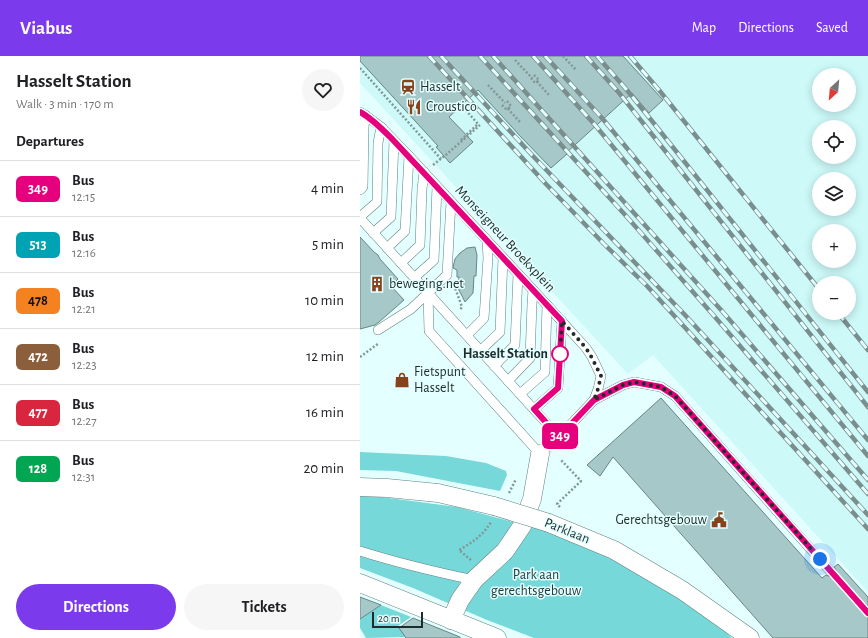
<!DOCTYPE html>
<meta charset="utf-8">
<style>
body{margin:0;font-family:"Alegreya Sans",sans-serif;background:#f6f6f6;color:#202124;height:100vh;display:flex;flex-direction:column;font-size:15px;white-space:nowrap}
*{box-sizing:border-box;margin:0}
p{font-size:13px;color:#757577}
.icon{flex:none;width:22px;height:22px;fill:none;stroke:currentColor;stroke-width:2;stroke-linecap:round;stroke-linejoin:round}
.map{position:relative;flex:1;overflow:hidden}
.panel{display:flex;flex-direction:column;background:#fff;width:360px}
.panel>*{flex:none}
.badge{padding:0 8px;border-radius:6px;font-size:14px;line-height:26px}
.needle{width:26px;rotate:206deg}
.fabs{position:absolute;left:452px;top:12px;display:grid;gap:8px}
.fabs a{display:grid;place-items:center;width:44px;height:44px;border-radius:50%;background:#fff;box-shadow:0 2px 10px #0003;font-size:20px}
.scale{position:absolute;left:12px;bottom:10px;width:51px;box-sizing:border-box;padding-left:4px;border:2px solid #1f2c2c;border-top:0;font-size:11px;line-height:14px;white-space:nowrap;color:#1f2c2c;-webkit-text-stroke:3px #e4ffff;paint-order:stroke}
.you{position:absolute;width:20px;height:20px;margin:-10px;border:3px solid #fff;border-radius:50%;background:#1a73e8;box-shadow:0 0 0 6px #1a73e833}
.map>.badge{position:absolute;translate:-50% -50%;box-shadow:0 0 0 2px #fff}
h2{padding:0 16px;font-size:15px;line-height:36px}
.round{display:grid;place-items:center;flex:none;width:42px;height:42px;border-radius:21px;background:#f6f6f6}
.headline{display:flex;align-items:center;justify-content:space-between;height:68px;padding:0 16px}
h1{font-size:19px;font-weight:600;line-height:30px}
.primary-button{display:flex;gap:8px;margin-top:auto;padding:8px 16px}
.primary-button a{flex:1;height:46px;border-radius:24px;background:#7c3aed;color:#fff;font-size:16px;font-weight:600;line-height:46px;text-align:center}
.primary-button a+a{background:#f6f6f6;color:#202124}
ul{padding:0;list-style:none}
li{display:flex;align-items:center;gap:12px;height:56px;padding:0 16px;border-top:1px solid #e0e0e0}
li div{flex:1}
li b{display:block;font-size:15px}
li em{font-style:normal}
li .badge{min-width:44px;font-weight:700;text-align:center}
header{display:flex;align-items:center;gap:24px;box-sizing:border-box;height:56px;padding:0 20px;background:#7c3aed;color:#fff}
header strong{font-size:19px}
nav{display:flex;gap:22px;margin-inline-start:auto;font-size:14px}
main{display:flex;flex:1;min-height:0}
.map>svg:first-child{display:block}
.built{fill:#cdf9f9;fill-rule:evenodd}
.green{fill:#77d8d9}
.building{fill:#a7c8c8;stroke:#668585}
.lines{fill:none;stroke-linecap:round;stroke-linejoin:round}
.lane-casing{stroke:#628181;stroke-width:10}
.street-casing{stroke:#628181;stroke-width:19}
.path{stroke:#839797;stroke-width:2.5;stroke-dasharray:2 2;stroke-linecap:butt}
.lane{stroke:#fff;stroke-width:9}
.street{stroke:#fff;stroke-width:18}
.rail-casing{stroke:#7b8e8e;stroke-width:4.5}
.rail{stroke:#e4ffff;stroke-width:3;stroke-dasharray:9;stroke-linecap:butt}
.street-bridge-casing{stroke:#628181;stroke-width:19;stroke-linecap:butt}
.street-bridge{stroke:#fff;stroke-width:18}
.line-casing{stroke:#fff;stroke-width:9}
.line{stroke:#e6007e;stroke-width:6}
.walk{stroke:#1f2c2c;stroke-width:4;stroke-dasharray:0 7.2}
.stop-dot{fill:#fff;stroke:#e6007e;stroke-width:2}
.labels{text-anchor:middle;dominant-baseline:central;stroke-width:3;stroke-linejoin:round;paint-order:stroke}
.poi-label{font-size:14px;fill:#1f2c2c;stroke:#e4ffff;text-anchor:start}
.street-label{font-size:14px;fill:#1f2c2c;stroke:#e4ffff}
.stop-label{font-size:14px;font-weight:bold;fill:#1f2c2c;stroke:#e4ffff;text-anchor:end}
.park-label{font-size:14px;fill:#1f3737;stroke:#e4ffff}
</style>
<header>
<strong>Viabus</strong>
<nav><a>Map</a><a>Directions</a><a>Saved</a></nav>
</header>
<main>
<section class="panel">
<div class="headline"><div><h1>Hasselt Station</h1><p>Walk · 3 min · 170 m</p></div><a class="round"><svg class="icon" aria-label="heart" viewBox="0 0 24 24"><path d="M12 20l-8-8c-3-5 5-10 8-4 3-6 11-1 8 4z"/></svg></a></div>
<h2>Departures</h2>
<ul>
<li><span class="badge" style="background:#e6007e;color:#fff">349</span><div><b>Bus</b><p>12:15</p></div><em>4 min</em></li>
<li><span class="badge" style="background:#00a3b4;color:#fff">513</span><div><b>Bus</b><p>12:16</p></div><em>5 min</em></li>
<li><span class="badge" style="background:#f58220;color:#111">478</span><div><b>Bus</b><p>12:21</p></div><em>10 min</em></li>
<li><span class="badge" style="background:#8b5e3c;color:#fff">472</span><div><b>Bus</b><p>12:23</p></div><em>12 min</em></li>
<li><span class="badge" style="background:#d7263d;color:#fff">477</span><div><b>Bus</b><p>12:27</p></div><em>16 min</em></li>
<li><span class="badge" style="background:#00a651;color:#fff">128</span><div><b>Bus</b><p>12:31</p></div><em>20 min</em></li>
</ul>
<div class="primary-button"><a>Directions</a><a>Tickets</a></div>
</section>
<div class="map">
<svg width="508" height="582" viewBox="0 0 508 582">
<rect width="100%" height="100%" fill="#e4ffff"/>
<path class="built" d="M0,0H508V536L293,299L268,318L0,27ZM459,19H489V49H459ZM459,71H489V101H459ZM459,123H489V153H459ZM459,175H489V205H459ZM459,227H489V257H459Z"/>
<g class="green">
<polygon points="0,396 86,400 126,407 146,415 147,419 140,435 36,415 0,414"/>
<polygon points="0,440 14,440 97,451 187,475 232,493 297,527 357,567 372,582 174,582 127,564 53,532 0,512"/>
<polygon points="21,549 51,561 38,570 46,581 6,582 0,572 0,563"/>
</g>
<g class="building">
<polygon points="0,0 263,0 303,44 289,57 272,37 206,97 207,98 191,112 161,81 118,34 89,61 113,86 90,107 76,91 78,90 0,5"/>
<polygon points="0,181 14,196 18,199 20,203 38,223 31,230 44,244 19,266 15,269 0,273"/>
<polygon points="115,191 117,199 116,220 114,220 113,237 105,246 98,232 99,221 97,221 97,214 93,212 94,207 95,203 100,197 107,192"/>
<polygon points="301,342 462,522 466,519 471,521 474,519 476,514 474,511 478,508 508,541 508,582 413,582 253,401 240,420 227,409"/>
<polygon points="0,541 21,549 0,563"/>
<polygon points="53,562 100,581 100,582 46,582 39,572"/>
</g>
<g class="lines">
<g class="lane-casing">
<g id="lane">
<polyline points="0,56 5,59 21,71 49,100 187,249 226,292 232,301 241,320 238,333 234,344"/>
<polyline points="0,134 3,131 4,72 5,59"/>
<polyline points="0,161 17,146 18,87 21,71"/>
<polyline points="0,162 199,381"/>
<polyline points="13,177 31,161 34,85"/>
<polyline points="27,192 45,175 49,100"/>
<polyline points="41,207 60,189 62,133 64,116"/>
<polyline points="54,222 74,204 77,131"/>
<polyline points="68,237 69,275 180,398 199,381 234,344 263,329 274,326 301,331 315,340 470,515"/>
<polyline points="18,274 51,253 87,219 91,146"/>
<polyline points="107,279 124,262 128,202 127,185"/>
<polyline points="120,295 140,276 143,202"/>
<polyline points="134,310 155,289 158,218"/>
<polyline points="148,325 170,302 172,248 173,234"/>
<polyline points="160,338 185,316 187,249"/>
<polyline points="174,353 198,332 202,265"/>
<path d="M0,495C38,507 76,516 114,524"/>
</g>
</g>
<g class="street-casing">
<g id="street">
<polyline points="0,431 27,432 78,437 134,450"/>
<polyline points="189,467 254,494 322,534 390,582"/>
<polyline points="0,527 137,582"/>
<polyline points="91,564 100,544 114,524 145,495 162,470 172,443 180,398"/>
</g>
</g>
<g class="path">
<polyline points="203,0 216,14"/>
<polyline points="155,4 172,22"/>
<polyline points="0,12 81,103"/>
<polyline points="174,19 179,24 177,26"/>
<polyline points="171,22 175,27 177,26 189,39"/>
<polyline points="128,29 145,47"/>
<polyline points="147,45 151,50 148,53"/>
<polyline points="142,49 147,54 148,53 160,66"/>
<polyline points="101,84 118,68 104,52"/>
<polyline points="73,109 87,98 120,69"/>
<polyline points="94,229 102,251 100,254"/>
<polyline points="0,301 19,287"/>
<polyline points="149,437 156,423"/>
<polyline points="200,451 197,448 221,425 201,404"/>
<path d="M111,504L99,494C112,487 123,479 131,466"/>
</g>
<use href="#lane" class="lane"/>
<use href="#street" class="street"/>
<g class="rail-casing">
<g id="rail">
<polyline points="69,0 186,128 244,188 287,230 319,265 508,473"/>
<polyline points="81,0 172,99 326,260 508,459"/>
<polyline points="120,0 267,161 355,261 508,438"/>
<polyline points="133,0 362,255 508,424"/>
<polyline points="173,0 235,69 508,400"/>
<polyline points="185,0 242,62 508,384"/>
<polyline points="226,0 260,38 508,351"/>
<polyline points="237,0 266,33 292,65 508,336"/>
<polyline points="270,0 299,34 459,233"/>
<polyline points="478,257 508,294"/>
</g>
</g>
<use href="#rail" class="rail"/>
<g class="street-bridge-casing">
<polyline id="street-bridge" points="134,450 189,467"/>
</g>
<use href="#street-bridge" class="street-bridge"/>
</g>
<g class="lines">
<g class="line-casing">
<path id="line" d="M0,56C13,63 24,75 34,85L202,265L198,332L174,353L199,381L234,344L263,329L274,326L301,331L315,340L508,557"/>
</g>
<use href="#line" class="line"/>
<polyline class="walk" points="200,298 202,265 226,292 232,302 241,320 238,333 234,344 263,329 274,326 301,331 315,340 460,503"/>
</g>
<defs>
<g id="station-bare" transform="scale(1.2)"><path d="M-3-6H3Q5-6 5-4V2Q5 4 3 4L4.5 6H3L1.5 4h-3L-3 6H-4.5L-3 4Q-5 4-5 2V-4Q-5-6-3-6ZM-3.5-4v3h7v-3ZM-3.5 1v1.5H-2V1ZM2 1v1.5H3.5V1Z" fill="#87411b" stroke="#e4ffff" stroke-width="2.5" paint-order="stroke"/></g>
<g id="restaurant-bare" transform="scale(1.2)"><path d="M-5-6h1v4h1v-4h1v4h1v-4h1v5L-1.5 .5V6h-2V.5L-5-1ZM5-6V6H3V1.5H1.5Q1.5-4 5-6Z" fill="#87411b" stroke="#e4ffff" stroke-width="2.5" paint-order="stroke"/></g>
<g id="building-bare" transform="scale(1.2)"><path d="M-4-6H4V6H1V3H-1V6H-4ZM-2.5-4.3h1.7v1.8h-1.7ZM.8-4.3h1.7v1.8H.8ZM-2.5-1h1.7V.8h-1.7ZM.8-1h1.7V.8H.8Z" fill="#87411b" stroke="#e4ffff" stroke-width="2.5" paint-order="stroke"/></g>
<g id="shop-bare" transform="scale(1.2)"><path d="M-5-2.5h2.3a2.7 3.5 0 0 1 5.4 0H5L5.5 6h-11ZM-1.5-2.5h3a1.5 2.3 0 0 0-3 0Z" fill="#87411b" stroke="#e4ffff" stroke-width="2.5" paint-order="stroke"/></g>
<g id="civic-bare" transform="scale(1.2)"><path d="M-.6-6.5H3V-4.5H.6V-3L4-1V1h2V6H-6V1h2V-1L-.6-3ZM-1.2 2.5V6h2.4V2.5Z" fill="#87411b" stroke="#e4ffff" stroke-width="2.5" paint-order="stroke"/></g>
</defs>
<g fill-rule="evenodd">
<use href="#station-bare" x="48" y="31"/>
<use href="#restaurant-bare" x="54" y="51"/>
<use href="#building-bare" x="17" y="228"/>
<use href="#shop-bare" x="42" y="324"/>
<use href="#civic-bare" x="359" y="464"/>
</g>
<circle class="stop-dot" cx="200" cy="298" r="8"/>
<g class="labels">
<g class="poi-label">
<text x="60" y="31">Hasselt</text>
<text x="66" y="51">Croustico</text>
<text x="29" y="228">beweging.net</text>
<text x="54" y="316">Fietspunt<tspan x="54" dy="16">Hasselt</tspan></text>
<text x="347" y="464" text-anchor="end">Gerechtsgebouw</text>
</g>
<g class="street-label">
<text transform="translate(145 183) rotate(47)">Monseigneur Broekxplein</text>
<text transform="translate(207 475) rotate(22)">Parklaan</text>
</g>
<g class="stop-label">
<text x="188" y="298">Hasselt Station</text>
</g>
<g class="park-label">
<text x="176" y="519">Park aan<tspan x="176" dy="16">gerechtsgebouw</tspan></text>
</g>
</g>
</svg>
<div class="fabs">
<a><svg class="needle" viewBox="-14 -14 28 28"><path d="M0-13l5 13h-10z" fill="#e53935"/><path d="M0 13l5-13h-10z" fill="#757577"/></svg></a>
<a><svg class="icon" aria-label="locate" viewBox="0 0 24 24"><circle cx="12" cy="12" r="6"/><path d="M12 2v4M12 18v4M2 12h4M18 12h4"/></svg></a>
<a><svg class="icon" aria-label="layers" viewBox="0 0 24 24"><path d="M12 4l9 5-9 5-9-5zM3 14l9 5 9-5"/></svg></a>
<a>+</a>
<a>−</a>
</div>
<div class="scale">20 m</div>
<div class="you" style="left:460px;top:503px"></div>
<b class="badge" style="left:200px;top:380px;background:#e6007e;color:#fff">349</b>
</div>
</main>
